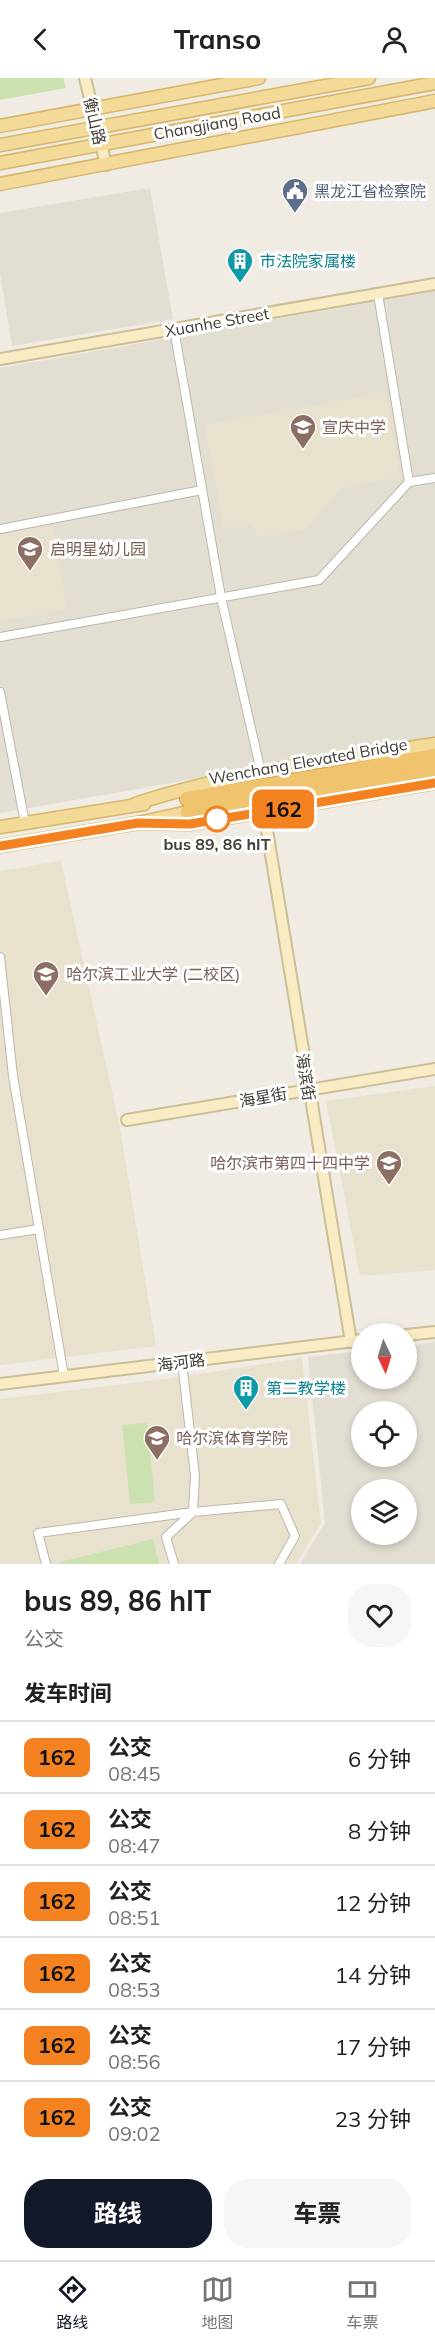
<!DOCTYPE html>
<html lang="zh">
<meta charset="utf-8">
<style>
body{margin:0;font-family:Mulish,"Noto Sans SC",sans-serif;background:#f6f6f6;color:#202124;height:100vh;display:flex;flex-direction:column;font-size:22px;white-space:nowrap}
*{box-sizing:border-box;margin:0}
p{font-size:20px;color:#757577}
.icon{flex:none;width:33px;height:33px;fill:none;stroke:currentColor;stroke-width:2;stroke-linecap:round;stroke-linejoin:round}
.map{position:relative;height:1486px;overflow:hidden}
.details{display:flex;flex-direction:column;background:#fff;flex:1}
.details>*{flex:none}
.badge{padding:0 12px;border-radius:9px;font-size:21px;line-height:39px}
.needle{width:39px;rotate:176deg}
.buttons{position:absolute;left:351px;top:1245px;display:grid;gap:12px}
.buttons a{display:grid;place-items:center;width:66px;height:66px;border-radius:50%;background:#fff;box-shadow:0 3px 9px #0003;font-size:30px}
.map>.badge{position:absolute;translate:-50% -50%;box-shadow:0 0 0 3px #fff}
h2{padding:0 24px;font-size:22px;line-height:54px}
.round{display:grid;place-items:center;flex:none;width:63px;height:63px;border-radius:24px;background:#f6f6f6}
.head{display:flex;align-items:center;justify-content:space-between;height:102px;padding:0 24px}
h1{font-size:28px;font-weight:700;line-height:45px}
.action{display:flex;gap:12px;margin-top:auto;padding:12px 24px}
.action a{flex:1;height:69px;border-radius:24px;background:#111827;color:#fff;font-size:24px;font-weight:700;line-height:69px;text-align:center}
.action a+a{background:#f6f6f6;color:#202124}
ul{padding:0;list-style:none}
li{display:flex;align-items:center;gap:18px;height:72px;padding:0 24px;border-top:2px solid #e0e0e0}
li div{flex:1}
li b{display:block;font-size:22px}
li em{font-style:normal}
li .badge{min-width:66px;font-weight:700;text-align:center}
header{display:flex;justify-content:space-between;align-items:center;height:78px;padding:0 24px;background:#fff;font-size:27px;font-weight:700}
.tabs{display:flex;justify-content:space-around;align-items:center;height:84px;border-top:2px solid #e0e0e0;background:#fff;font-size:16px;color:#757577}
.tabs a{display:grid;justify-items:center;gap:3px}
.tabs .current{color:#111827}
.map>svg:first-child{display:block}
.residential{fill:#e3ded2;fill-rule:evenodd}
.education{fill:#e8e1ce}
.green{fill:#cbe1af}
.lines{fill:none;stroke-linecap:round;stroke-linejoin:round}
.street-casing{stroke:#bdb6aa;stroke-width:10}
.secondary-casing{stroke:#ccbe96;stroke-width:14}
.primary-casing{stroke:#d7b66a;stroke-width:15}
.highway-casing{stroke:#cd9940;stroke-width:16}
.street{stroke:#fff;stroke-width:8}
.secondary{stroke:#f9ecc4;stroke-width:10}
.primary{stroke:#f4da98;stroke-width:12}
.highway{stroke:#f0c46f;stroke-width:14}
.line-casing{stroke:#fff;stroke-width:14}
.line{stroke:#f58220;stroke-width:9}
.stop-dot{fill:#fff;stroke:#f58220;stroke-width:3}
.labels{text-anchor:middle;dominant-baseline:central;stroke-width:6;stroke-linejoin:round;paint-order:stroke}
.street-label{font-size:16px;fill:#413c34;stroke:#fff}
.service-label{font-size:16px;fill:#4e5e75;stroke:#fff;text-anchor:start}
.culture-label{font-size:16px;fill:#0d838f;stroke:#fff;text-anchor:start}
.education-label{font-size:16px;fill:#785e54;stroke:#fff;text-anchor:start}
.stop-label{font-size:16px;font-weight:bold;fill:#413c34;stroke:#fff}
</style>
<header><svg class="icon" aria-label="back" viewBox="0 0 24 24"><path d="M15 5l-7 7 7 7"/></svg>Transo<svg class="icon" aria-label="person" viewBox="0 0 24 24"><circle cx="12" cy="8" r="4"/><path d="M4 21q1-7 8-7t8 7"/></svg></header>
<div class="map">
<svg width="435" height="1486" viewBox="0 0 435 1486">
<rect width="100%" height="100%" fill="#f0ece3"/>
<g class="residential">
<polygon points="150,110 173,241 12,268 0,196 0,135"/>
<polygon points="435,213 435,659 0,735 0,290"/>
<path d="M435,1264V1486H300L325,1445L308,1279L361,1273L362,1300H406L407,1268ZM362,1334H406V1378H362ZM362,1412H406V1456H362Z"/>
</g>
<g class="education">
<polygon points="386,315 400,398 343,409 305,451 257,459 253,446 223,449 205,347"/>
<polygon points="53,448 67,531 0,543 0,457"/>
<polygon points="61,783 119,1045 156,1268 0,1287 0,793"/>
<polygon points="435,1008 435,1192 360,1198 326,1023"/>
<polygon points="302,1280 321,1445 296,1486 0,1486 0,1321 172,1300"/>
</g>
<g class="green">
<polygon points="0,0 63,0 66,10 0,22"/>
<polygon points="147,1345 155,1424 130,1426 122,1347"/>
<polygon points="153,1461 159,1486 60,1486 60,1484"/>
</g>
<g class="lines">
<g class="street-casing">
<g id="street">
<polyline points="378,216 409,404"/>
<polyline points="174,251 221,519 261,694"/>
<polyline points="0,451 202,412"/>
<polyline points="0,559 319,502 409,404 435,400"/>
<polyline points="0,614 25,745"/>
<polyline points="0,879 13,998 64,1298"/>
<polyline points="0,1157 39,1151"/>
<polyline points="46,1486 38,1455 193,1434 281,1426 295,1458 279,1486"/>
<polyline points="174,1486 166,1459 193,1434 195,1398 182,1284"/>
</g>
</g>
<g class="secondary-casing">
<g id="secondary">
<polyline points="85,0 106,87"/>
<polyline points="0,281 435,206"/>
<polyline points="264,734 351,1264"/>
<polyline points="127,1042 435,991"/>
<polyline points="406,1257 435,1254"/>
<polyline points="0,1306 362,1262"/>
</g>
</g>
<g class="primary-casing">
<g id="primary">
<polyline points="0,48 259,0"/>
<polyline points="0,67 369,0"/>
<polyline points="0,85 435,5"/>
<polyline points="0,106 435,23"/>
<path d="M135,726C232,694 334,682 435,666"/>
<polyline points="138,745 190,746 435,705"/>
<polyline points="0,749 144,726"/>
<polyline points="0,768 138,745 188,734"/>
</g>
</g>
<g class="highway-casing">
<g id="highway">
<polyline points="187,721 435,678"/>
<polyline points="188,734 435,691"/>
</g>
</g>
<use href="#street" class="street"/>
<use href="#secondary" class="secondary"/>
<use href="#primary" class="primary"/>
<use href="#highway" class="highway"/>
</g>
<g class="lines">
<g class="line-casing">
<polyline id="line" points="0,768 138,745 190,746 435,705"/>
</g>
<use href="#line" class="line"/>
</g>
<defs>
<g id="civic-pin" transform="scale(1.35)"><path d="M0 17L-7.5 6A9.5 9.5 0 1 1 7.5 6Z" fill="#5c6f8a" stroke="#fff"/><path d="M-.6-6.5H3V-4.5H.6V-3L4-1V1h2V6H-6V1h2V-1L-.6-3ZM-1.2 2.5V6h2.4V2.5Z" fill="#fff"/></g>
<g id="building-pin" transform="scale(1.35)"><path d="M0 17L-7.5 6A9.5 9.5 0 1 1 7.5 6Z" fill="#0f9aa8" stroke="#fff"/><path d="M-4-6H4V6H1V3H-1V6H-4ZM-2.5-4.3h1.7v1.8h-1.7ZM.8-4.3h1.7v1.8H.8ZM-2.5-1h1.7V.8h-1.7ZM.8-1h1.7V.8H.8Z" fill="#fff"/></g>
<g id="school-pin" transform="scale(1.35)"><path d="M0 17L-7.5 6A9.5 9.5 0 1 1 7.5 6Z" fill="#8d6e63" stroke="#fff"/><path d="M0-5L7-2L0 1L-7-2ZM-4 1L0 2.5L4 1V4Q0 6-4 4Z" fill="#fff"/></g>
<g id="university-pin" transform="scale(1.35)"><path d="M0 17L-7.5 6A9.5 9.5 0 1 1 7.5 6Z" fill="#8d6e63" stroke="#fff"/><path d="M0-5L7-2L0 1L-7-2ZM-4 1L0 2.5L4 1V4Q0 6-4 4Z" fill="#fff"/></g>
</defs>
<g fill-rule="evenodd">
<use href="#civic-pin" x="295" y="113"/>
<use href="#building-pin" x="240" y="183"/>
<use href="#school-pin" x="303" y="349"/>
<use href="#school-pin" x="30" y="471"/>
<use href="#university-pin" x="46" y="896"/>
<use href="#school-pin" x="389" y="1085"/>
<use href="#building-pin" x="246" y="1310"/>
<use href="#university-pin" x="157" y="1360"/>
</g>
<circle class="stop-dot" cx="217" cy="741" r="12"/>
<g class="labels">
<g class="street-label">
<text transform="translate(95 43) rotate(77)">衡山路</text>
<text transform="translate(217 45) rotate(-10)">Changjiang Road</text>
<text transform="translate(217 244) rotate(-10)">Xuanhe Street</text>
<text transform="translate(308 683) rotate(-10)">Wenchang Elevated Bridge</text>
<text transform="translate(306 999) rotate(81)">海滨街</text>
<text transform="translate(263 1019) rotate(-10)">海星街</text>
<text transform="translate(181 1284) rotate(-7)">海河路</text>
</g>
<g class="service-label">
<text x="314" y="113">黑龙江省检察院</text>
</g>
<g class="culture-label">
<text x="260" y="183">市法院家属楼</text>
<text x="266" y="1310">第二教学楼</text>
</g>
<g class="education-label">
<text x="322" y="349">宣庆中学</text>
<text x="50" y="471">启明星幼儿园</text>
<text x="66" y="896">哈尔滨工业大学 (二校区)</text>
<text x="370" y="1085" text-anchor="end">哈尔滨市第四十四中学</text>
<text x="176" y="1360">哈尔滨体育学院</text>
</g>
<g class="stop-label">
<text x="217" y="766">bus 89, 86 hIT</text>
</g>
</g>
</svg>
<div class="buttons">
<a><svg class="needle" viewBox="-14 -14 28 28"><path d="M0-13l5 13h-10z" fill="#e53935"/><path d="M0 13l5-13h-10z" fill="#757577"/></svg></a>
<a><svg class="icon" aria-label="locate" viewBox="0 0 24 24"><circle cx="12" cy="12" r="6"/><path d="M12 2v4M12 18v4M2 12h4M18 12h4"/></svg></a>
<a><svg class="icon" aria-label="layers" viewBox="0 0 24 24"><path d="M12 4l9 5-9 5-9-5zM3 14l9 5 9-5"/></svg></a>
</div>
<b class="badge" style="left:283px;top:731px;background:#f58220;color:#111">162</b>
</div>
<section class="details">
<div class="head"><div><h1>bus 89, 86 hIT</h1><p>公交</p></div><a class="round"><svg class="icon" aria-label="heart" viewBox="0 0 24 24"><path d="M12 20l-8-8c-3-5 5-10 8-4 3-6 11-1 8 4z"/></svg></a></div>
<h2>发车时间</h2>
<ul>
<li><span class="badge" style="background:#f58220;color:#111">162</span><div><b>公交</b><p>08:45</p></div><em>6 分钟</em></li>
<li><span class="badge" style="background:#f58220;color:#111">162</span><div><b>公交</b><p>08:47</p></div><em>8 分钟</em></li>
<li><span class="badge" style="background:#f58220;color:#111">162</span><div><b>公交</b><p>08:51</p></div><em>12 分钟</em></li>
<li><span class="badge" style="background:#f58220;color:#111">162</span><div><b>公交</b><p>08:53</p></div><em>14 分钟</em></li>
<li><span class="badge" style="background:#f58220;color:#111">162</span><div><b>公交</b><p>08:56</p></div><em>17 分钟</em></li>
<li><span class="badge" style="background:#f58220;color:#111">162</span><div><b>公交</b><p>09:02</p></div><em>23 分钟</em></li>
</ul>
<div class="action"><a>路线</a><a>车票</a></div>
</section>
<nav class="tabs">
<a class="current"><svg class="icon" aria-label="directions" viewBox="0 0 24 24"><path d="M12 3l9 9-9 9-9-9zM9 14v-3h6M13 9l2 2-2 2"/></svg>路线</a>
<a><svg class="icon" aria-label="map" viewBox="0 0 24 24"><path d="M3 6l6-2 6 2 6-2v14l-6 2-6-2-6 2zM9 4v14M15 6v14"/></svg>地图</a>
<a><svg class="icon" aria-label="tickets" viewBox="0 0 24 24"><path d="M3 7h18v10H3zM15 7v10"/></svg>车票</a>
</nav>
